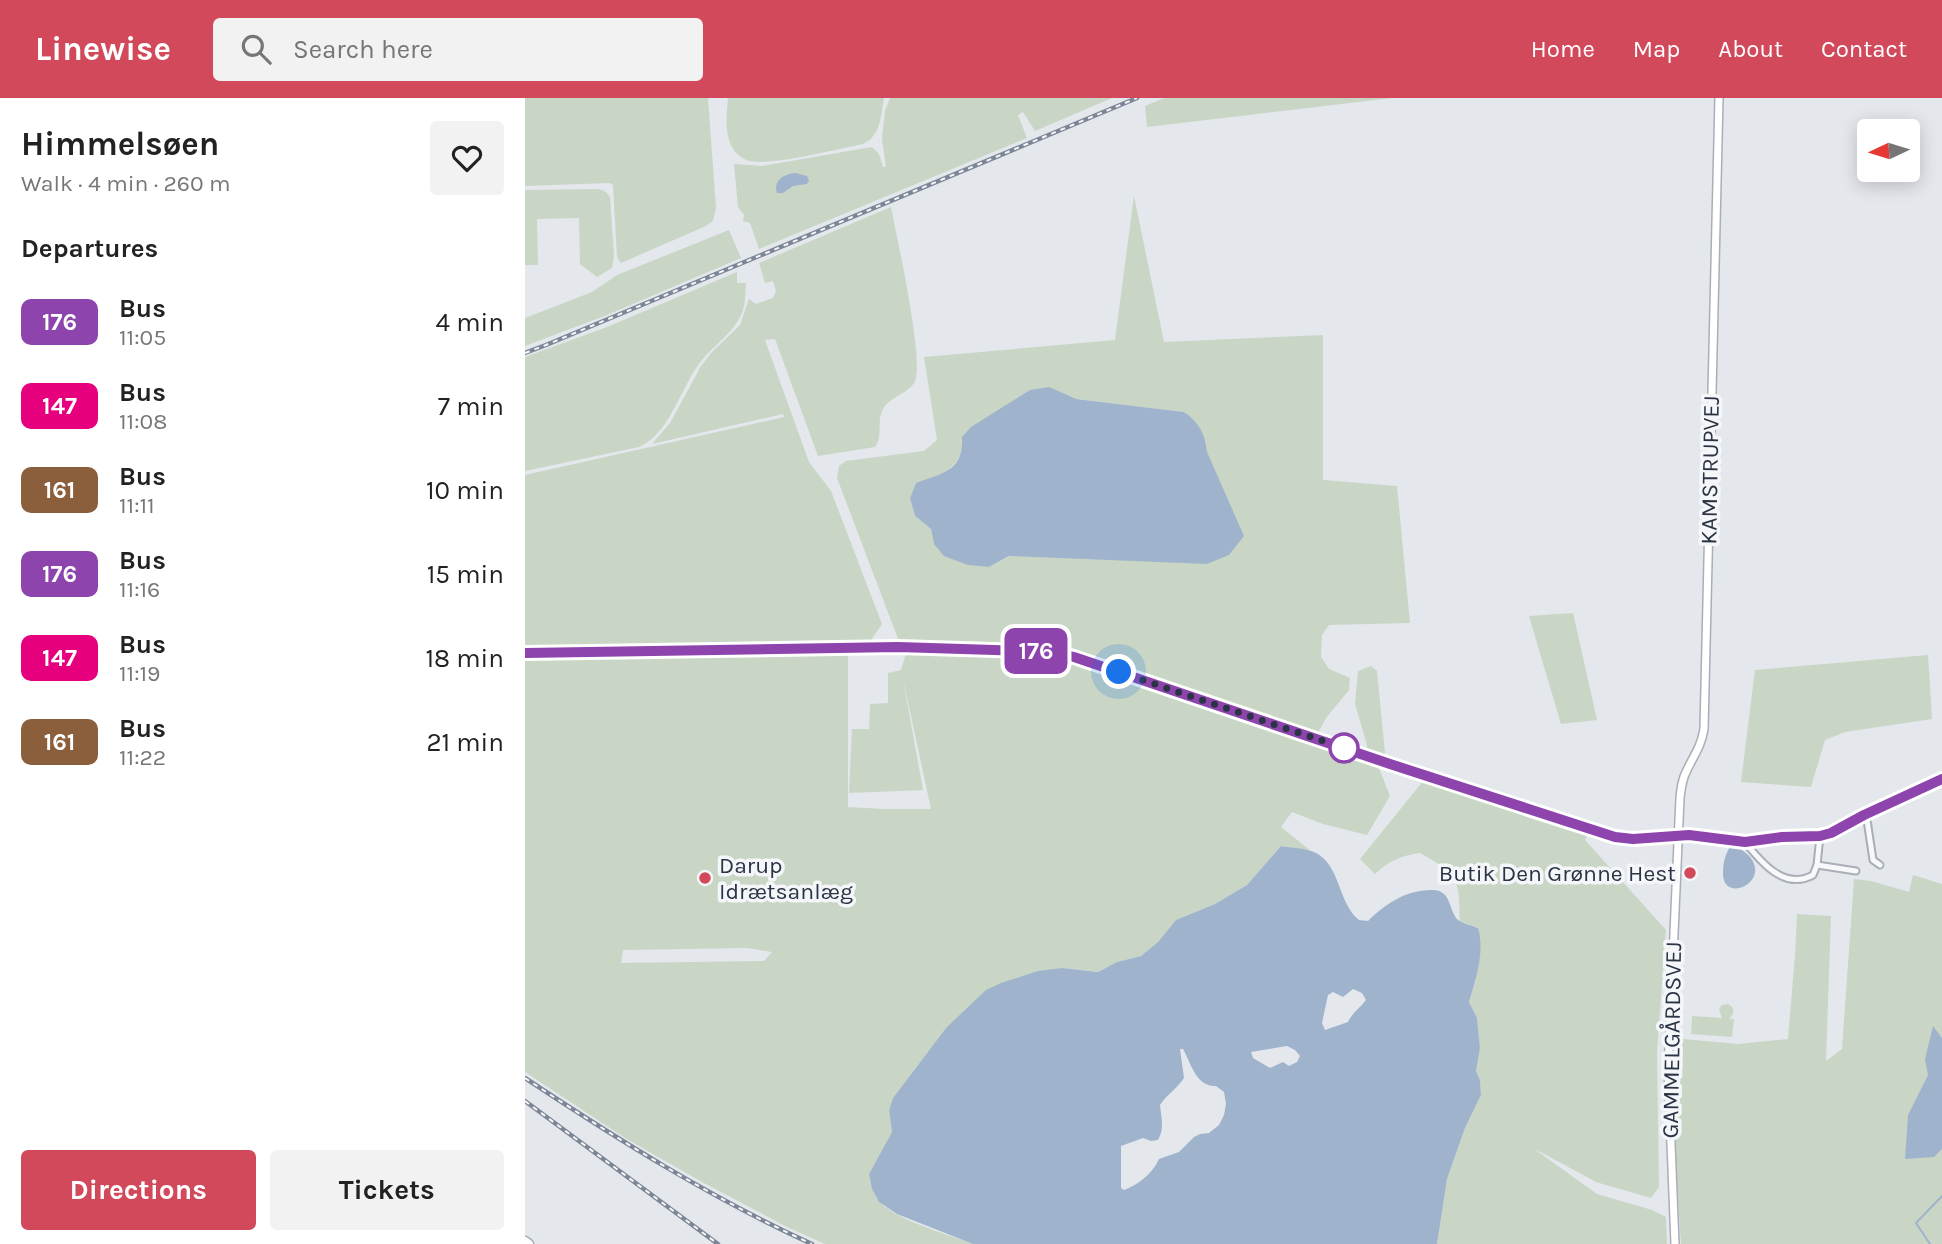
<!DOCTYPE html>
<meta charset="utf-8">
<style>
body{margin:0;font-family:Karla,sans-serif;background:#f2f2f2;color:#222;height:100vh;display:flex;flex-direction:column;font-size:26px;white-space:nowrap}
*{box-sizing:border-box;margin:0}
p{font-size:23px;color:#767676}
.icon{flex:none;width:38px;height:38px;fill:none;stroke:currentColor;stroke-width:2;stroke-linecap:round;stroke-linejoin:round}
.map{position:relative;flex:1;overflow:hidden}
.drawer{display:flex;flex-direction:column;background:#fff;width:525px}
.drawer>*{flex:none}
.badge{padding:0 14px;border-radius:10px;font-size:24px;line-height:46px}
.needle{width:46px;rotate:266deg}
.controls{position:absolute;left:1332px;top:21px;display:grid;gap:14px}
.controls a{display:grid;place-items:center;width:63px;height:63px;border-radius:7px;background:#fff;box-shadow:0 4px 18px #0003;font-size:35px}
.you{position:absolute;width:35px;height:35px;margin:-18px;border:5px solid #fff;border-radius:50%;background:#1a73e8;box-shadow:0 0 0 10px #1a73e833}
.map>.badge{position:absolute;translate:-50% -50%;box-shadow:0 0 0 4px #fff}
h2{padding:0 21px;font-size:26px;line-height:63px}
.round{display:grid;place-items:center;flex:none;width:74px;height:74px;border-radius:7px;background:#f2f2f2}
.summary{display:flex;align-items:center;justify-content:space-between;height:119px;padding:0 21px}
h1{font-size:33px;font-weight:700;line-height:52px}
.action{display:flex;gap:14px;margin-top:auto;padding:14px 21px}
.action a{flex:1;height:80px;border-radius:7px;background:#d1495b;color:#fff;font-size:28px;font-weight:700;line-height:80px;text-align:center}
.action a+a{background:#f2f2f2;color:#222}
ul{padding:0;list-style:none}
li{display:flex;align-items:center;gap:21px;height:84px;padding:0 21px}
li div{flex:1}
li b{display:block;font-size:26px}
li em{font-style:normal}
li .badge{min-width:77px;font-weight:700;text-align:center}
header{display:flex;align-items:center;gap:42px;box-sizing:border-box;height:98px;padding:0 35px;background:#d1495b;color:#fff}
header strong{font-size:33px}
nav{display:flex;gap:38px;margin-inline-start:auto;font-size:24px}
.search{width:490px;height:63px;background:#f2f2f2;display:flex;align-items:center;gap:18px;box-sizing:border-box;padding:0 24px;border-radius:7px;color:#767676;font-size:26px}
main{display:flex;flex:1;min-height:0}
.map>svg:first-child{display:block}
.green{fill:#c9d6c5;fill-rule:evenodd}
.water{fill:#9fb4cc;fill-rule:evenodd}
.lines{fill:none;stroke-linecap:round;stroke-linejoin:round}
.stream{stroke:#9fb4cc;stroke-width:2}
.street-casing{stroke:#a9aeb7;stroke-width:9}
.secondary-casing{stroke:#a9aeb7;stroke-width:10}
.primary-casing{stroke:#a3abb8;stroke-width:11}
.street{stroke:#f7f8fa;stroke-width:5}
.secondary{stroke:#fff;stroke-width:7}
.primary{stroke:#fff;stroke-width:8}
.rail-casing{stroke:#7d8696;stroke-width:4.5}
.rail{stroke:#f4f6f9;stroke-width:2;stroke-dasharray:5;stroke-linecap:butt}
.line-casing{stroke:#fff;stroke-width:16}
.line{stroke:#8e44ad;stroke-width:10}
.walk{stroke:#2b3445;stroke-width:7;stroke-dasharray:0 12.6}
.stop-dot{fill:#fff;stroke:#8e44ad;stroke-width:3.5}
.poi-dot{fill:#d1495b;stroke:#f4f6f9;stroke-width:2.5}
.labels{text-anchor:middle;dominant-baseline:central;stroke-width:7;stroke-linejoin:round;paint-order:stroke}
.street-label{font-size:23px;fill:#2b3445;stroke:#f4f6f9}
.poi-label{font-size:23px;fill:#2b3445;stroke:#f4f6f9;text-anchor:start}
</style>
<header>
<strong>Linewise</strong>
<div class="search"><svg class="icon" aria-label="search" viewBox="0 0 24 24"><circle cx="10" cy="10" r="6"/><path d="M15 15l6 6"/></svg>Search here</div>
<nav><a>Home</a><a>Map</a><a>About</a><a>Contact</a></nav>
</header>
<main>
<section class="drawer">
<div class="summary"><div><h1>Himmelsøen</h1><p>Walk · 4 min · 260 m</p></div><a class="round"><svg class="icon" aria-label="heart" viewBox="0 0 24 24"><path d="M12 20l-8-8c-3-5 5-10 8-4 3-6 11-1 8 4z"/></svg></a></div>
<h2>Departures</h2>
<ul>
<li><span class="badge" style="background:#8e44ad;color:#fff">176</span><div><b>Bus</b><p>11:05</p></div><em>4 min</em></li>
<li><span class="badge" style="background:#e6007e;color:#fff">147</span><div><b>Bus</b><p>11:08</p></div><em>7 min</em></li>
<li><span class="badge" style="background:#8b5e3c;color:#fff">161</span><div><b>Bus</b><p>11:11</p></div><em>10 min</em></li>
<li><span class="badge" style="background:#8e44ad;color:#fff">176</span><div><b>Bus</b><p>11:16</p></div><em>15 min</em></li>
<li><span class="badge" style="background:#e6007e;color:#fff">147</span><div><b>Bus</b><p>11:19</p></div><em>18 min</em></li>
<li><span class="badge" style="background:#8b5e3c;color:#fff">161</span><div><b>Bus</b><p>11:22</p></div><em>21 min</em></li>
</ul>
<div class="action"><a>Directions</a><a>Tickets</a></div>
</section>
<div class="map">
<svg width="1417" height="1146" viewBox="0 0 1417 1146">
<rect width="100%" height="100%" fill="#e4e7ec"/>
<g class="green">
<polygon points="0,0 183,0 191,110 188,123 181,128 96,165 92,159 88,87 85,85 0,88"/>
<path d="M203,0H359C356,17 356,38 338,46C312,51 248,68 224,63C217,61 210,55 207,49C199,35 202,15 203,0Z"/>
<polygon points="365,0 587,0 510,33 498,14 493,17 502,40 234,151 225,125 218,123 219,117 213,109 209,66 237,68 347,49 354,56 358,69 361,69 357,41 360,13"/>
<polygon points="639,0 867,0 622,29 620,8"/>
<polygon points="74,91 81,94 85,99 89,158 87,170 72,179 55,166 54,120 12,121 13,167 0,167 0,92"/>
<path d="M609,98L639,244L798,237V382L872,388L885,525L804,527L797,537L796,559L804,571L825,580L824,592L801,620L792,637L552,555L504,549L375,546L312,380L314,368L321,363L399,353L412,342L399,259L590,242ZM551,301L659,314L681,344L682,354L464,469L409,446L406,431L390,418L385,400L391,386C414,376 430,375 438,349Z"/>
<path d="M366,109C371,136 401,267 389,285C381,297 363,299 357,313C352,325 358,338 350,349L293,358L250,241L240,242L284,364L306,393L357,526L348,539L346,545L0,551V377L259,319L258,316L127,346L145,325L176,268L187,254L215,227L224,201L231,206L248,200L251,193L248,183L240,185L234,165Z"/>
<polygon points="204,132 216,160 82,217 0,248 0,220 67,194 92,177"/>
<path d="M212,174V185H221C220,195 221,207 216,217C208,235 189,247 177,262C156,287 146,335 114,349L0,373V259L82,229Z"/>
<polygon points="1048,515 1072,622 1036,626 1004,518"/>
<path d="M382,552L526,557L546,561L840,660L842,647L830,606L833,573L846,568L852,573L860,655L854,670L865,698L842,737L798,726L767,714L756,729L786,753L756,748L722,787L690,806L651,822L633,844L616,858L592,864L573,874L537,870L421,930L368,1000L364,1012L367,1034L344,1076C346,1085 348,1094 353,1102C367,1121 425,1137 448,1146H300L262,1129L177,1084L100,1040L0,974V561L323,556V709L359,711H406L378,581L398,692L324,695L327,631H344L345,606L363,605V575L376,572ZM222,850L247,854L239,863L96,865L98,852Z"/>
<polygon points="1403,557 1407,621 1320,634 1300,642 1286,689 1216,684 1230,572"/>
<path d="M899,682L993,714L1063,735L1060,742L1141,832L1132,953L1134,1089L1126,1100L1071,1084L1008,1050L1072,1096L1127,1112L1141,1119L1142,1146H912L922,1081L940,1030L956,997L955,982L951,973L955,950L952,920L944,904L951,882L953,829L935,824C934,779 934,777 895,755C877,757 862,764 850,776L835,761Z"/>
<polygon points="1388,777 1417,786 1417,1146 1156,1146 1147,1010 1147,940 1213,946 1263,941 1270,857 1272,816 1306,818 1301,963 1317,951 1329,781 1346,783 1384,794"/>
<path d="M1202,906C1210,908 1210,916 1204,921H1209L1207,939L1166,936L1167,918L1197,920L1194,911L1197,907Z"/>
</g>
<g class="water">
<path d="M271,75L282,78L284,83L282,86L268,88L258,95H252C248,82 259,76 271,75Z"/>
<path d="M524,289L551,301L659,314C673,323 681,337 682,354L719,438L704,457L682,466L484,458L464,469L443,467L419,458L409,446L406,431L390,418L385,400L391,385C417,375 439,373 437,339L446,329L505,292Z"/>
<path d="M756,748C767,750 779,750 789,754C816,766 812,804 834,822L843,823C860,806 881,792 906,792C909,792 913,792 916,794C926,799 925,814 933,822C938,826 947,827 953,830C960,853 951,882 944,904L952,920L955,950L951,973L955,982L956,997L940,1030L922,1081L912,1146H448L372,1116L354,1104L347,1091L344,1076L367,1034L364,1012L368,1000L421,930L461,892L476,885L513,873L537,870L573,874L592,864L616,858L633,844L651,822L690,806L722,787ZM828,891L837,895L841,902C835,910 827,915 823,924L800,932L797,925L803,897L808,894L818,899ZM762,948L770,952L775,958L772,964L764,968L758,964L745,970L728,960L726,954ZM655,951H658C666,965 671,989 691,988L699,994L701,1006L699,1017L694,1027L684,1035L675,1036L669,1039L654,1054L634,1061C628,1075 613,1087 599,1092L596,1090V1048L618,1040L626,1043L633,1042C640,1030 636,1019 635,1007C642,996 652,991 659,980Z"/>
<path d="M1206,748C1215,749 1219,753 1225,759C1246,785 1197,806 1198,775C1198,766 1200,755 1206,748Z"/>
<polygon points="1408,928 1417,940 1417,1051 1409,1059 1380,1061 1383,1017 1403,977 1400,961"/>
</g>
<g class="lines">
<polyline class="stream" points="1405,1146 1391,1125 1417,1098"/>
<g class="street-casing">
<g id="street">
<polyline points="1339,717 1342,722 1348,762 1355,767"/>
<path d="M1220,744C1235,763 1259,793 1288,777L1292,767L1295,738"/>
<polyline points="1292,767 1331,773"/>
</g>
</g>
<g class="secondary-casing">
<g id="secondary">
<polyline points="0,555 373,549 529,554 549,559 865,666 1090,739 1108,741 1164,737 1220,744 1257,739 1295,738 1306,735 1375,700 1417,681"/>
<path d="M1150,1146L1143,971L1155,700C1156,690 1157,681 1162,672C1169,657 1176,649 1179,631L1194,0"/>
</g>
</g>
<g class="primary-casing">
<polyline id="primary" points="0,1143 4,1146"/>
</g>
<use href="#street" class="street"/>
<use href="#secondary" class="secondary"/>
<use href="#primary" class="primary"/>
<g class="rail-casing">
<g id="rail">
<polyline points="0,255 21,247 612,0"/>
<path d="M0,980C92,1041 186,1100 287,1146"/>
<polyline points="0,1003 193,1146"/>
</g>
</g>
<use href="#rail" class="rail"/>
</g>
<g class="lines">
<g class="line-casing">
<polyline id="line" points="0,555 373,549 529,554 549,559 865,666 1090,739 1108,741 1164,737 1220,744 1257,739 1295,738 1306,735 1339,717 1417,681"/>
</g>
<use href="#line" class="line"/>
<polyline class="walk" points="594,574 819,650"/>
</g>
<circle class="stop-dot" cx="819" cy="650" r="14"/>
<g class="poi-dot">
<circle cx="1165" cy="775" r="7"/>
<circle cx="180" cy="780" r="7"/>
</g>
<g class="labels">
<g class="street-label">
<text transform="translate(1185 372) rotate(-89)">KAMSTRUPVEJ</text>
<text transform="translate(1147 942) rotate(-89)">GAMMELGÅRDSVEJ</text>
</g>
<g class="poi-label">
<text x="194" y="767">Darup<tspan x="194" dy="26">Idrætsanlæg</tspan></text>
<text x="1151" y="775" text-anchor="end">Butik Den Grønne Hest</text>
</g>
</g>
</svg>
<div class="controls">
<a><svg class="needle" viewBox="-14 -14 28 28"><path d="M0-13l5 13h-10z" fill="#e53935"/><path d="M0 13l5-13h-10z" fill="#767676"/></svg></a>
</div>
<div class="you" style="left:594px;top:574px"></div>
<b class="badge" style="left:511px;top:553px;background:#8e44ad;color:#fff">176</b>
</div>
</main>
